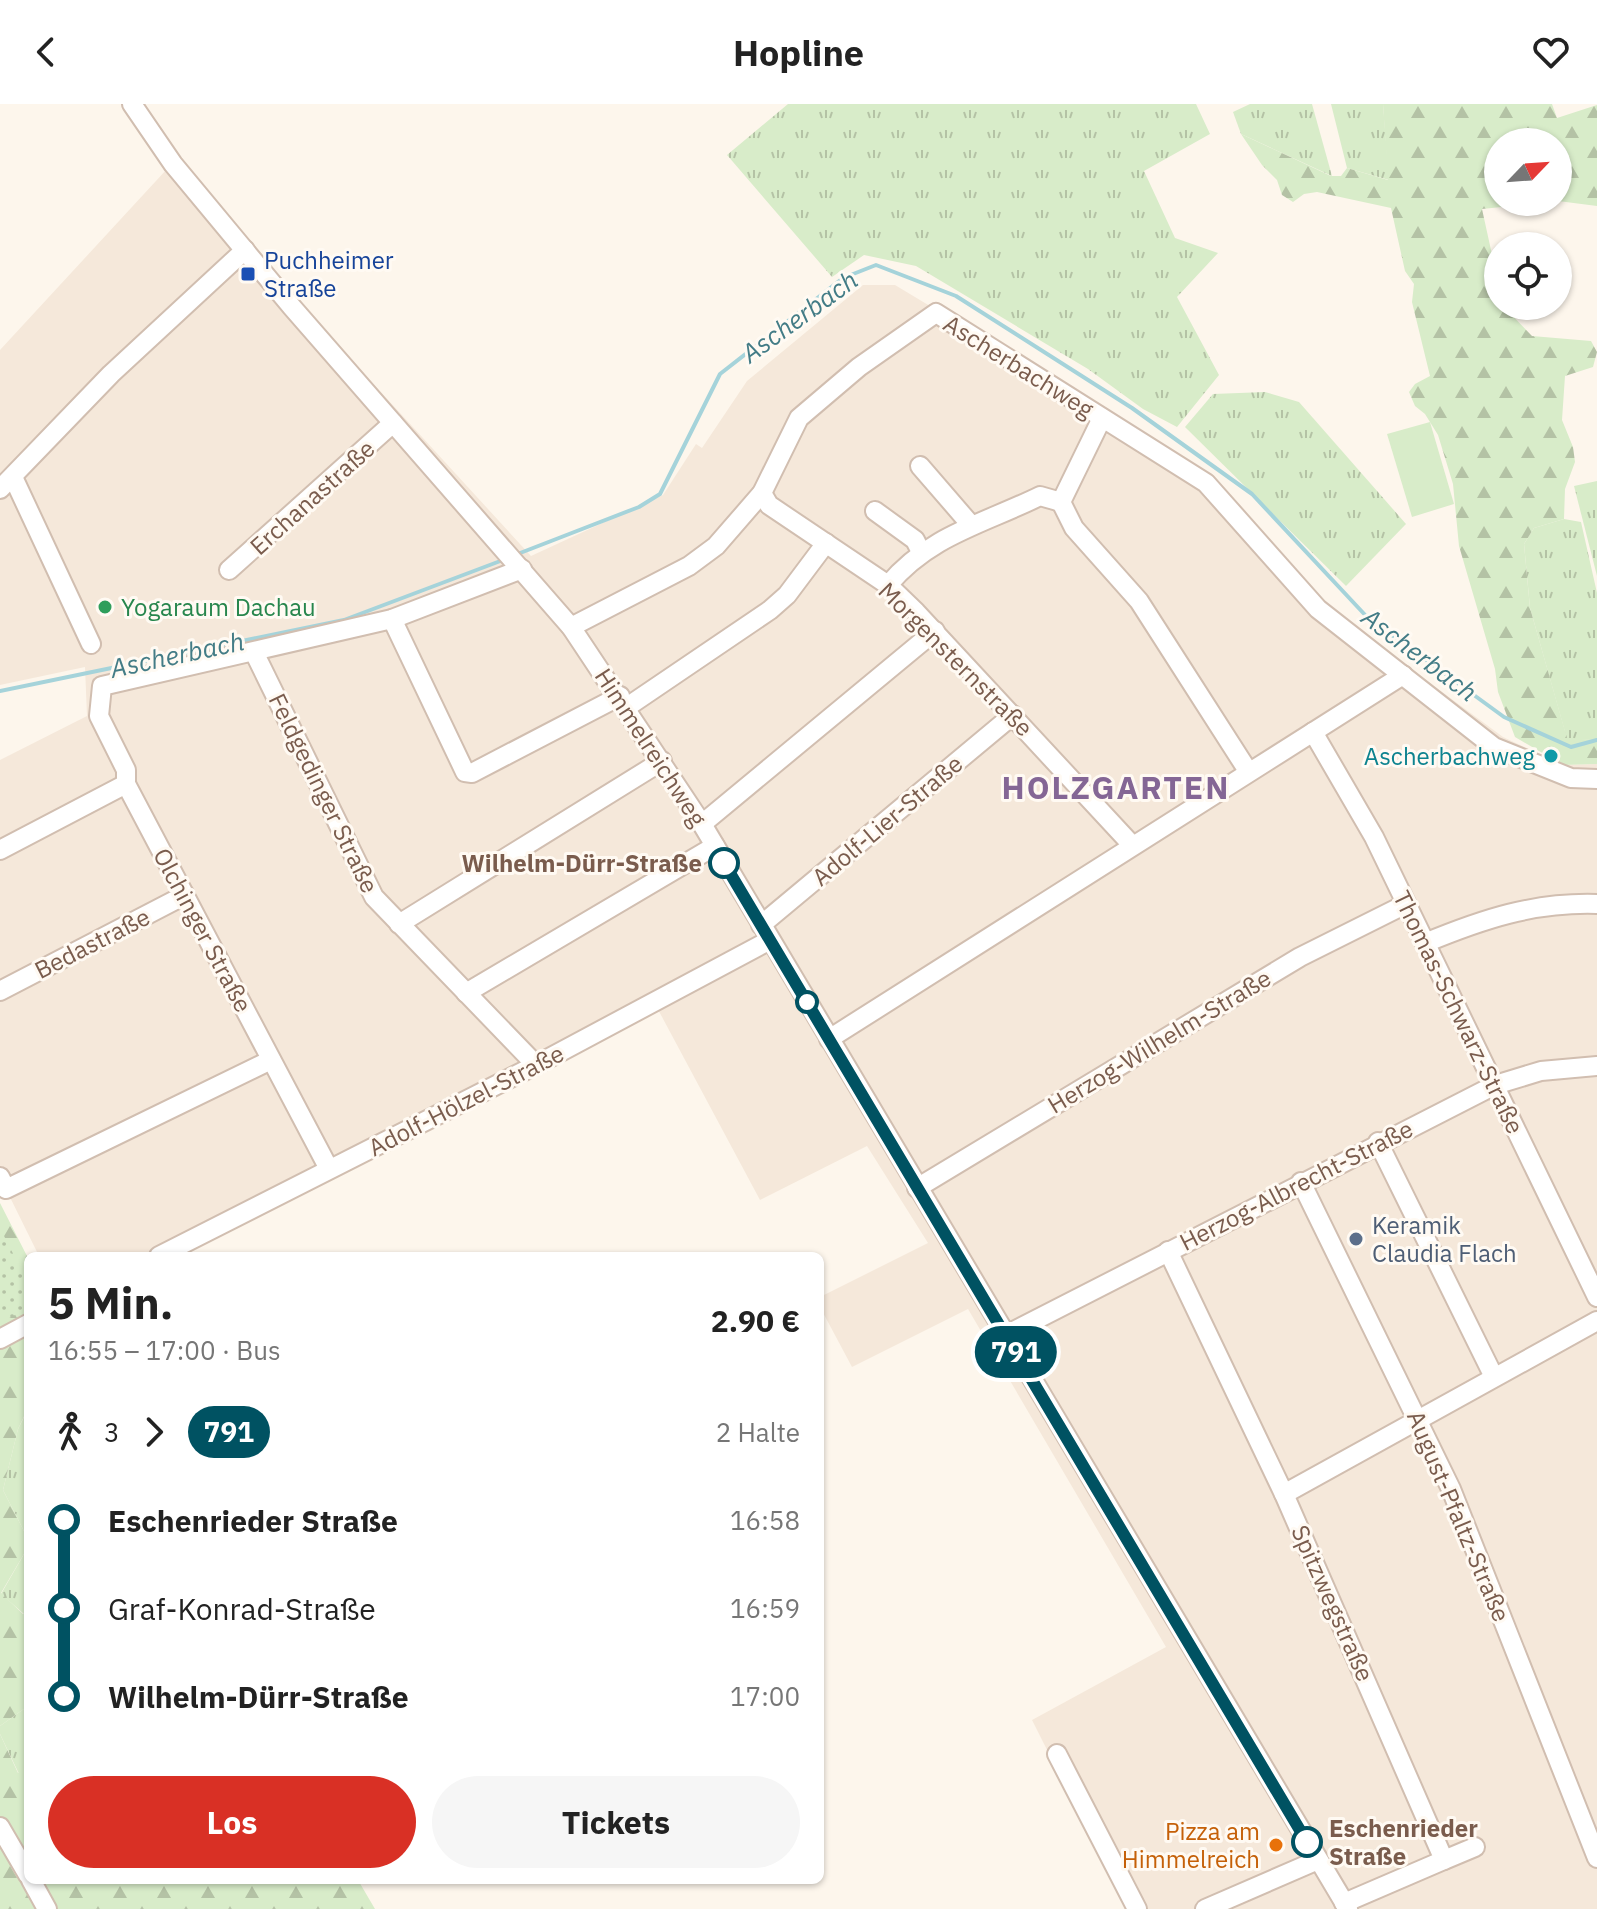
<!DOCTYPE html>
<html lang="de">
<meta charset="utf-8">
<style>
body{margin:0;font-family:"IBM Plex Sans",sans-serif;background:#f6f6f6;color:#222;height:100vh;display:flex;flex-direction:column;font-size:30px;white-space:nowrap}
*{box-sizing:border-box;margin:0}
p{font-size:26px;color:#767676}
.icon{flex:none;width:44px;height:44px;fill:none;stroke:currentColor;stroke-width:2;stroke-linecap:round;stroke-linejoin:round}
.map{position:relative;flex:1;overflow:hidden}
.details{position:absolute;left:24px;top:1148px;width:800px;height:632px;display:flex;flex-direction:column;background:#fff;border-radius:12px;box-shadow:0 2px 6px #0004}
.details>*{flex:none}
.badge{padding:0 16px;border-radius:26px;font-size:28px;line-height:52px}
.needle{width:52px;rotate:65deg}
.tools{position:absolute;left:1484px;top:24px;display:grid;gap:16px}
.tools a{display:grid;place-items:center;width:88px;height:88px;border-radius:50%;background:#fff;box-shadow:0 2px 6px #0004;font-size:40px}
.map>.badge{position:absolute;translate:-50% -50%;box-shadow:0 0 0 4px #fff}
.legs{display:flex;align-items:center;gap:12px;height:88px;padding:0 24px;font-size:26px}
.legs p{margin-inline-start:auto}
.summary{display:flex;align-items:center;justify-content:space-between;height:136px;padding:0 24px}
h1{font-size:44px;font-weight:700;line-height:60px}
.cta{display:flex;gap:16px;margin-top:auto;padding:16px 24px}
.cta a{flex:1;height:92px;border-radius:48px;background:#d93025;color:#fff;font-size:32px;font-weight:700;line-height:92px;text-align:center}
.cta a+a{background:#f6f6f6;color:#222}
ul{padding:0 24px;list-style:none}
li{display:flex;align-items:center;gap:28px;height:88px;font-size:30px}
li i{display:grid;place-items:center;width:12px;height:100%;margin:0 10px;background:currentColor}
li i::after{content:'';width:20px;height:20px;margin:-10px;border:6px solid;border-radius:50%;background:#fff}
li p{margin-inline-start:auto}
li:first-child i{background:linear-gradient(#0000 50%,currentColor 0)}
li:last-child i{background:linear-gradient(currentColor 50%,#0000 0)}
header{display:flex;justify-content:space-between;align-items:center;height:104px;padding:0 24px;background:#fff;font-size:36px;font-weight:700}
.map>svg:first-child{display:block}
.residential{fill:#f5e8da}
.grass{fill:url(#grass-tufts)}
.forest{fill:url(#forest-firs)}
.park{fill:url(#park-dots)}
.garden{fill:#d8ecc9}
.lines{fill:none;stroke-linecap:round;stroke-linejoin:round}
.stream{stroke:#a5d3da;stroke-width:4}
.minor-casing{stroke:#d1beb0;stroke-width:22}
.minor{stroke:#fff;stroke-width:18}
.line-1-casing{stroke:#fff;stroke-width:18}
.line-1{stroke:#005262;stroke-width:12}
.transit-dot{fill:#1a4fb4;stroke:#fffaf3;stroke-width:3}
.leisure-dot{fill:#2e9e5b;stroke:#fffaf3;stroke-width:3}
.culture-dot{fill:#0f9aa8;stroke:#fffaf3;stroke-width:3}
.stop-1-dot{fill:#fff;stroke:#005262;stroke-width:4}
.service-dot{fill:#5c6f8a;stroke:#fffaf3;stroke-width:3}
.food-dot{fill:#e8710a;stroke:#fffaf3;stroke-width:3}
.labels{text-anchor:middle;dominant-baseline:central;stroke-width:6;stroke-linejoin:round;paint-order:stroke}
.transit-label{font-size:24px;fill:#164399;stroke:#fffaf3;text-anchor:start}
.street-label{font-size:24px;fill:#7a5c4d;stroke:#fffaf3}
.leisure-label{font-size:24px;fill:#27864d;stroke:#fffaf3;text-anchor:start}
.culture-label{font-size:24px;fill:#0d838f;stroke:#fffaf3;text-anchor:end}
.stop-label{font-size:24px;font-weight:bold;fill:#7a5c4d;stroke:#fffaf3;text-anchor:end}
.service-label{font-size:24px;fill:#4e5e75;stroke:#fffaf3;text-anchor:start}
.food-label{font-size:24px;fill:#c56008;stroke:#fffaf3;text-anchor:end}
.water-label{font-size:26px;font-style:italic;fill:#437c86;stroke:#fffaf3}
.district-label{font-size:32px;font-weight:bold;letter-spacing:2px;fill:#846695;stroke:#fffaf3}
</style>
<header><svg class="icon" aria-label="back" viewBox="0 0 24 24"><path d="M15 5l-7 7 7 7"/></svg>Hopline<svg class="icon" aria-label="heart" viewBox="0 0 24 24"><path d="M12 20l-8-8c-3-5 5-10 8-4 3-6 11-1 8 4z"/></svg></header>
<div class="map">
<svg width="1597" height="1805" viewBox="0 0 1597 1805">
<defs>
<pattern id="grass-tufts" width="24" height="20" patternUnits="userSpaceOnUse" patternTransform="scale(2)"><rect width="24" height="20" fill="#d8ecc9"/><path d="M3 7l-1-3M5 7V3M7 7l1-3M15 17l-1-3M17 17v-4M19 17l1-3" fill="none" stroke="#b4c2a5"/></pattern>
<pattern id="forest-firs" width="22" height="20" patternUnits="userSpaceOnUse" patternTransform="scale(2)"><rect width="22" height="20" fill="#d8ecc9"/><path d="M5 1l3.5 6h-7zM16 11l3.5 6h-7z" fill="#b4c2a5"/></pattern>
<pattern id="park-dots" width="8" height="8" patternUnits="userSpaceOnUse" patternTransform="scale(2)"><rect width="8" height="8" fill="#d8ecc9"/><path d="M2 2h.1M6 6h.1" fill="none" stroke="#b4c2a5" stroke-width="1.8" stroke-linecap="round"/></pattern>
</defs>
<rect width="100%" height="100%" fill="#fdf6ec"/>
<polygon class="residential" points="167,65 183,72 531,452 663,391 696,340 702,344 747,277 863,181 895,181 1208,369 1330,505 1503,633 1563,661 1597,660 1597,1805 1127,1805 1032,1616 1166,1543 968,1205 852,1263 820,1203 820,1193 928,1139 867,1042 760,1096 654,898 159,1152 39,1152 0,1073 0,656 87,612 85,563 0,581 0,246"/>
<g class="grass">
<polygon points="788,0 1196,0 1210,30 1144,67 1175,134 1218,149 1177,193 1219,271 1177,323 1143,305 1088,265 916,162 864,151 832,173 727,51"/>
<polygon points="1250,0 1312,0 1332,72 1241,30 1233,8"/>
<polygon points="1331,0 1383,0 1389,76 1347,64"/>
<polygon points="1265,288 1299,298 1406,420 1346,482 1185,323 1213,290"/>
<polygon points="1597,377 1597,472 1574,382"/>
<polygon points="1564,415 1581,418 1597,489 1597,636 1567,635 1530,504 1524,440 1534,424"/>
<polygon points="28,1305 28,1435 3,1386 18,1325"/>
<polygon points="28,1443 28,1508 24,1510 1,1490"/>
<polygon points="28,1602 28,1668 19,1670 0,1630 0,1622"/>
</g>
<g class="forest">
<polygon points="1383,0 1552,0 1557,14 1597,1 1597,102 1558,97 1558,38 1498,38 1498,98 1552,98 1482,105 1498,178 1498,202 1503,202 1532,232 1591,237 1597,248 1593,263 1565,272 1562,316 1573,343 1575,358 1565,385 1564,415 1534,424 1524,440 1530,504 1567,634 1597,636 1597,660 1563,661 1515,633 1498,588 1495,565 1459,442 1453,380 1438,331 1425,310 1415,302 1409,288 1415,280 1430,272 1412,198 1414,180 1405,167 1391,104 1317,88 1304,90 1293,98 1282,91 1277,76 1262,61 1241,30 1331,72 1341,72 1347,64 1388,76"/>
<polygon points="0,1099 28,1154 28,1304 18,1325 3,1386 28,1435 28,1443 1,1489 23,1510 28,1508 28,1602 0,1622"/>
<polygon points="0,1630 18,1669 28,1668 28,1776 358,1776 375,1805 0,1805"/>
</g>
<polygon class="park" points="0,1124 28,1179 28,1204 0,1219"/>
<polygon class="garden" points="1430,318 1454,400 1412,413 1387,330"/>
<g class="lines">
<g class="stream">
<polyline points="515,451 639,403 660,390 720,270 843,174 876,161 956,192 1132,304 1252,390 1367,513 1504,613 1571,643 1597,636"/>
<polyline points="0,587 344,516 503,456"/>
</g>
<g class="minor-casing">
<g id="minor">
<polyline points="132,0 173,60 291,202 571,523 702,720 1348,1805"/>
<polyline points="1102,314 1061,398 1074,424 1139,497 1248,667"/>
<polyline points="920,362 971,421"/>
<polyline points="13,373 91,540"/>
<polyline points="0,385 111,270 245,146"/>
<polyline points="762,389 769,401 888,481 916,508 1132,741"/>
<polyline points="875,407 915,436 921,448"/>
<polyline points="229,466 393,319"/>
<path d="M888,481C930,431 983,420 1040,392L1061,398"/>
<polyline points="392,515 465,668 472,669 620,592"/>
<polyline points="571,523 689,462 716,442 762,389 799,314 859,263 936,209 1206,379 1318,505 1494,643 1571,674 1597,675"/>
<polyline points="254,548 374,793 536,961"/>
<polyline points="627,603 770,506 787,491 826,439"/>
<polyline points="1313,628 1374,733 1597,1193"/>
<polyline points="702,720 935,527"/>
<polyline points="0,746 126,680"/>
<polyline points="399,820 662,657"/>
<polyline points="761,821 1013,611"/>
<path d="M1425,839C1483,815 1534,798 1597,800"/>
<polyline points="0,887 185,791"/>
<polyline points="466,889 715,742"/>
<polyline points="829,935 1403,571"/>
<polyline points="1378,1038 1494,1273"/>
<polyline points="329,1065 126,680 126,666 99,612 102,582 392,515 522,465"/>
<polyline points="0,1073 6,1085 271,956"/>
<polyline points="1301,1078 1451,1385 1597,1754"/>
<polyline points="917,1084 1300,853 1406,800"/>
<polyline points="1168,1147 1284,1390 1444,1756 1344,1799"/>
<polyline points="159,1152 536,961 770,836"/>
<polyline points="1006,1231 1495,981 1541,967 1597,962"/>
<polyline points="0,1235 28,1220"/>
<polyline points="1284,1390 1597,1217"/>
<polyline points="1057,1650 1137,1805"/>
<polyline points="0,1723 28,1771"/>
<polyline points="1444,1756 1475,1743"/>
<polyline points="31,1776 47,1805"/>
<polyline points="1205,1805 1318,1756"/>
</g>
</g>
<use href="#minor" class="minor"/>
</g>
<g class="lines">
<g class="line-1-casing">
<polyline id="line-1" points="724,759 1307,1738"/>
</g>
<use href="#line-1" class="line-1"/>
</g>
<rect class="transit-dot" x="240" y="162" width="16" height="16" rx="4"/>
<circle class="leisure-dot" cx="105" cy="503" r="8"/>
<circle class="culture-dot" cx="1551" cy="652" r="8"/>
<g class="stop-1-dot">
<circle cx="724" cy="759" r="14"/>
<circle cx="807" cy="898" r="10"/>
<circle cx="1307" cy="1738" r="14"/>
</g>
<circle class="service-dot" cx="1356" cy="1135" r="8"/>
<circle class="food-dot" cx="1276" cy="1741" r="8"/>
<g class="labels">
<g class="transit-label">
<text x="264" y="156">Puchheimer<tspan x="264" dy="28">Straße</tspan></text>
</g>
<g class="street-label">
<text transform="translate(1019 262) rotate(32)">Ascherbachweg</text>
<text transform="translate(312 393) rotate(-42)">Erchanastraße</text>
<text transform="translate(956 555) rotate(45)">Morgensternstraße</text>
<text transform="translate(651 643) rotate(57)">Himmelreichweg</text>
<text transform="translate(324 689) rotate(64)">Feldgedinger Straße</text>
<text transform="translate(887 716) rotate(-40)">Adolf-Lier-Straße</text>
<text transform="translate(203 826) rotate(62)">Olchinger Straße</text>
<text transform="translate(92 839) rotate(-27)">Bedastraße</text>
<text transform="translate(1459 908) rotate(64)">Thomas-Schwarz-Straße</text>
<text transform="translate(1159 937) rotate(-31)">Herzog-Wilhelm-Straße</text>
<text transform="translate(466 996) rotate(-27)">Adolf-Hölzel-Straße</text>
<text transform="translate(1296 1081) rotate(-27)">Herzog-Albrecht-Straße</text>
<text transform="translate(1459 1412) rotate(67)">August-Pfaltz-Straße</text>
<text transform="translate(1333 1499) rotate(66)">Spitzwegstraße</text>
</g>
<g class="leisure-label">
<text x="121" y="503">Yogaraum Dachau</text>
</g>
<g class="culture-label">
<text x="1535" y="652">Ascherbachweg</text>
</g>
<g class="stop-label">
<text x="702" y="759">Wilhelm-Dürr-Straße</text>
<text x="1329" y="1724" text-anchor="start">Eschenrieder<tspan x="1329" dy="28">Straße</tspan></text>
</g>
<g class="service-label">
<text x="1372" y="1121">Keramik<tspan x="1372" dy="28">Claudia Flach</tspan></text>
</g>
<g class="food-label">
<text x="1260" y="1727">Pizza am<tspan x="1260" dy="28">Himmelreich</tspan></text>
</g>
<g class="water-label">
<text transform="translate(799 212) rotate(-36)">Ascherbach</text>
<text transform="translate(177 550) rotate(-12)">Ascherbach</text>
<text transform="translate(1420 550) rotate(37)">Ascherbach</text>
</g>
<g class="district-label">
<text x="1116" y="683">HOLZGARTEN</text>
</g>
</g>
</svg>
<div class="tools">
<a><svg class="needle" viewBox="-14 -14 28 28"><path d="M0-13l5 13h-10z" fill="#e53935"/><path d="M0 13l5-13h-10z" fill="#767676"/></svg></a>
<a><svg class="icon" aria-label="locate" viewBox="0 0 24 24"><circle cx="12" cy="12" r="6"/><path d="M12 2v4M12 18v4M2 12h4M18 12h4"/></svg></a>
</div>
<b class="badge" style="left:1016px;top:1248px;background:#005262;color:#fff">791</b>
<section class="details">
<div class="summary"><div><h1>5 Min.</h1><p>16:55 – 17:00 · Bus</p></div><b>2.90 €</b></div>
<div class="legs"><svg class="icon" aria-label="walk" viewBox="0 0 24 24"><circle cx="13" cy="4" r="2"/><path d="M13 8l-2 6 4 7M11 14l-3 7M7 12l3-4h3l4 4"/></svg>3<svg class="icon" aria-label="forward" viewBox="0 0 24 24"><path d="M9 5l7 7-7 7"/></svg><b class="badge" style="background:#005262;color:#fff">791</b><p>2 Halte</p></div>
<ul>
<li><i style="color:#005262"></i><b>Eschenrieder Straße</b><p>16:58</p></li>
<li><i style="color:#005262"></i><span>Graf-Konrad-Straße</span><p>16:59</p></li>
<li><i style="color:#005262"></i><b>Wilhelm-Dürr-Straße</b><p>17:00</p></li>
</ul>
<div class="cta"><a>Los</a><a>Tickets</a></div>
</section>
</div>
